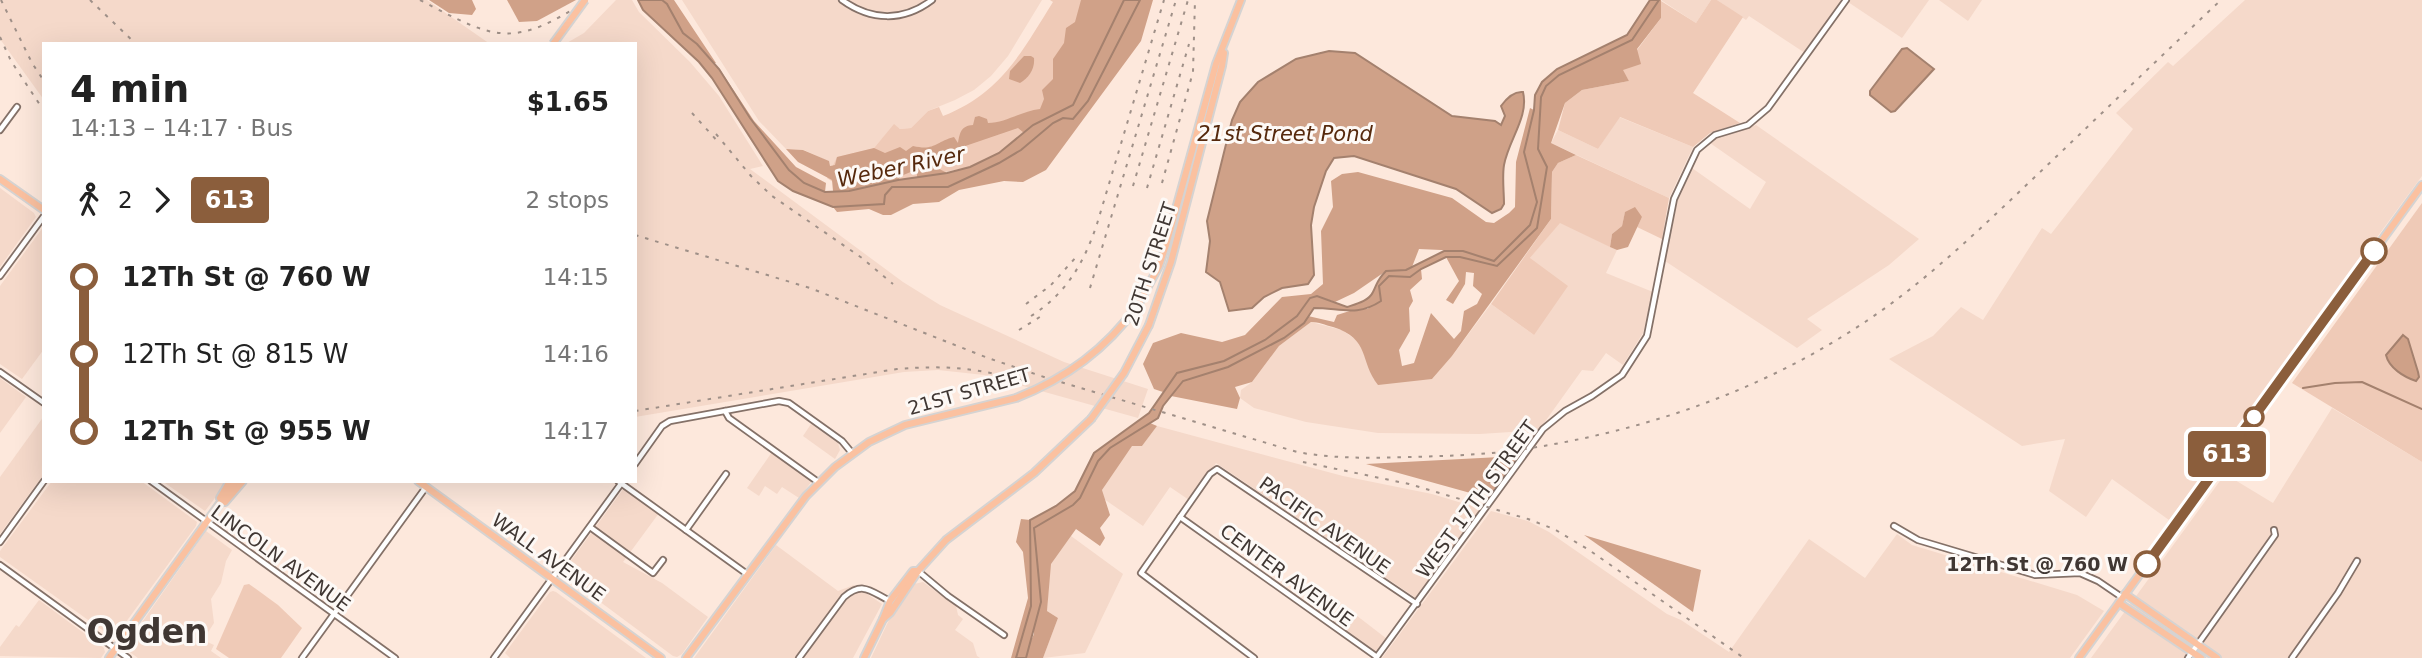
<!DOCTYPE html>
<meta charset="utf-8">
<style>
body{margin:0;font-family:"DejaVu Sans",sans-serif;background:#f2f2f2;color:#222;height:100vh;display:flex;flex-direction:column;font-size:26px;white-space:nowrap}
*{box-sizing:border-box;margin:0}
p{font-size:23px;color:#767676}
.icon{flex:none;width:38px;height:38px;fill:none;stroke:currentColor;stroke-width:2;stroke-linecap:round;stroke-linejoin:round}
.map{position:relative;flex:1;overflow:hidden}
.sheet{position:absolute;left:42px;top:42px;width:595px;height:441px;display:flex;flex-direction:column;background:#fff;border-radius:0px;box-shadow:0 7px 28px #0002}
.sheet>*{flex:none}
.badge{padding:0 14px;border-radius:5px;font-size:24px;line-height:46px}
.map>.badge{position:absolute;translate:-50% -50%;box-shadow:0 0 0 4px #fff}
.legs{display:flex;align-items:center;gap:10px;height:77px;padding:0 28px;font-size:23px}
.legs p{margin-inline-start:auto}
.overview{display:flex;align-items:center;justify-content:space-between;height:119px;padding:0 28px}
h1{font-size:38px;font-weight:600;line-height:52px}
ul{padding:0 28px;list-style:none}
li{display:flex;align-items:center;gap:24px;height:77px;font-size:26px}
li i{display:grid;place-items:center;width:10px;height:100%;margin:0 9px;background:currentColor}
li i::after{content:'';width:18px;height:18px;margin:-9px;border:5px solid;border-radius:50%;background:#fff}
li p{margin-inline-start:auto}
li:first-child i{background:linear-gradient(#0000 50%,currentColor 0)}
li:last-child i{background:linear-gradient(currentColor 50%,#0000 0)}
.map>svg:first-child{display:block}
.built{fill:#f5d9ca}
.green{fill:#efcab7}
.forest{fill:#d0a188}
.water{fill:#cfa188;stroke:#a4816e;stroke-width:2}
.lines{fill:none;stroke-linecap:round;stroke-linejoin:round}
.stream{stroke:#a4816e;stroke-width:2}
.minor-casing{stroke:#847168;stroke-width:8}
.major-casing{stroke:#d5d3d2;stroke-width:10}
.minor{stroke:#fff;stroke-width:4.5}
.major{stroke:#fbc1a0;stroke-width:6}
.rail{stroke:#9f9088;stroke-width:2;stroke-dasharray:3.5 7;stroke-linecap:butt}
.major-bridge-casing{stroke:#d5d3d2;stroke-width:10;stroke-linecap:butt}
.major-bridge{stroke:#fbc1a0;stroke-width:6}
.line-1-casing{stroke:#fff;stroke-width:16}
.line-1{stroke:#8b5e3c;stroke-width:10}
.stop-1-dot{fill:#fff;stroke:#8b5e3c;stroke-width:3.5}
.labels{text-anchor:middle;dominant-baseline:central;stroke-width:6;stroke-linejoin:round;paint-order:stroke}
.street-label{font-size:19px;fill:#403733;stroke:#fdf9f6}
.stop-label{font-size:19px;font-weight:bold;fill:#403733;stroke:#fdf9f6;text-anchor:end}
.water-label{font-size:21px;font-style:italic;fill:#56290d;stroke:#fdf9f6}
.town-label{font-size:33px;font-weight:bold;fill:#403733;stroke:#fdf9f6}
</style>
<div class="map">
<svg width="2422" height="658" viewBox="0 0 2422 658">
<rect width="100%" height="100%" fill="#fde8dc"/>
<g class="built">
<polygon points="0,0 427,0 490,44 44,44 44,100 0,39"/>
<polygon points="616,0 632,0 639,12 690,62 719,96 763,166 750,169 903,282 940,305 1064,362 1148,389 1138,418 984,375 938,370 904,372 635,417 635,44 565,44 584,33"/>
<polygon points="682,0 1042,0 1008,56 991,76 974,90 955,100 928,111 911,128 900,129 894,125 874,148 838,157 835,165 829,166 828,161 804,150 786,149 759,121"/>
<polygon points="1661,0 1711,0 1696,23"/>
<polygon points="1717,0 1843,0 1805,53 1749,16 1746,20"/>
<polygon points="1849,0 1929,0 1902,38 1848,2"/>
<polygon points="1939,0 1982,0 1968,21"/>
<polygon points="2245,0 2422,0 2422,176 2169,520 2112,479 2086,517 2049,491 2065,439 2022,446 1889,359 1933,336 1961,307 1983,320 2042,228 2051,234 2133,129 2116,113 2168,62 2173,66"/>
<polygon points="1619,117 1693,147 1669,198 1551,143 1558,130 1598,149"/>
<polygon points="1756,125 1919,239 1889,265 1807,319 1822,330 1797,348 1665,261 1678,199 1692,168 1750,209 1766,182 1710,143 1716,138"/>
<polygon points="0,188 34,213 36,217 0,267"/>
<polygon points="1560,222 1617,250 1606,273 1653,292 1643,333 1623,365 1606,353 1593,371 1582,370 1539,430 1480,434 1378,433 1306,422 1254,408 1240,398 1241,390 1252,382 1279,346 1311,322 1342,330 1355,339 1361,346 1374,380 1432,379 1452,356 1491,304 1534,335 1530,258"/>
<polygon points="44,226 44,349 22,379 0,364 0,286"/>
<polygon points="0,378 26,397 0,433"/>
<polygon points="2332,408 2422,462 2422,658 2091,658 2225,474 2273,503"/>
<polygon points="44,416 44,474 0,534 0,477"/>
<polygon points="811,424 838,443 840,450 835,459 803,436"/>
<polygon points="1157,426 1343,476 1432,494 1482,509 1416,598 1216,463 1189,500 1170,487 1143,526 1104,499 1102,490 1132,445 1142,446"/>
<polygon points="772,452 812,481 799,498 782,487 777,494 765,486 759,496 747,488"/>
<polygon points="52,481 141,481 197,522 196,526 115,637 112,637 0,557 0,551"/>
<polygon points="162,481 228,481 205,511"/>
<polygon points="624,488 659,513 623,562 662,583 708,617 682,654 677,657 673,656 564,575 565,569"/>
<polygon points="1491,511 1528,521 1549,532 1667,614 1681,620 1729,652 1809,539 1865,578 1897,534 1912,545 2077,595 2104,611 2070,658 1382,658"/>
<polygon points="206,531 232,550 226,561 221,583 211,599 214,623 203,640 214,645 211,651 221,658 138,658 124,648"/>
<polygon points="1071,536 1123,574 1085,653 1043,658 1058,618 1047,611 1050,564"/>
<polygon points="776,545 838,591 854,585 882,604 853,658 694,658"/>
<polygon points="923,582 956,606 958,615 963,619 955,630 973,643 977,656 980,658 871,658 888,622 906,596 914,584"/>
<polygon points="553,591 556,592 646,658 510,658 505,653 550,592"/>
<polygon points="39,600 104,648 105,652 101,658 0,656 0,647 16,625 19,627"/>
<polygon points="1352,612 1387,639 1377,654 1339,627"/>
</g>
<g class="green">
<path d="M1050,0H1124L1073,105L1033,125L999,153L970,167L849,191H833V182L827,178L837,157L874,148L894,124L900,129L911,128L928,111L939,107L943,116C1001,93 1021,53 1053,2Z"/>
<polygon points="1711,0 1717,0 1743,17 1693,93 1740,123 1710,133 1693,147 1620,117 1598,149 1558,130 1565,103 1582,90 1629,81 1622,70 1661,18 1661,1 1696,23"/>
<polygon points="1576,155 1669,198 1662,239 1637,227 1642,217 1625,213 1622,226 1612,234 1610,247 1560,223 1530,258 1568,286 1534,335 1491,304 1551,219 1552,172 1558,163"/>
<polygon points="2422,203 2422,462 2292,383"/>
<polygon points="249,584 278,605 302,628 281,658 229,658 216,649 244,585"/>
</g>
<g class="forest">
<polygon points="429,0 472,0 476,9 472,15 449,13"/>
<polygon points="507,0 576,0 537,21 519,22"/>
<polygon points="663,0 674,0 716,63 713,63 697,44 683,33"/>
<path d="M1081,0H1124L1073,105L1033,125L1024,133L1018,128L936,156L930,164L947,173L917,177V174L913,171L901,176L898,180L849,191H833L832,180L798,162L786,149L803,150L829,161L830,166L835,165L837,157L874,148L885,153L900,147L906,151L913,146C935,151 935,142 954,137L958,143C960,132 961,126 973,125L975,117L979,116L987,119L988,123C1006,123 1021,111 1040,109L1044,99L1042,90L1053,79V59L1064,43L1066,28L1075,22Z"/>
<polygon points="1140,0 1153,0 1141,41 1046,170 1023,182 1004,181 959,190 939,202 913,204 891,215 883,215 869,209 837,212 833,207 884,204 885,195 892,187 949,187 999,163 1021,150 1053,123 1063,118 1073,119 1088,101"/>
<path d="M1659,0H1661V18L1637,49L1641,64L1623,70L1629,81L1582,90L1565,103L1551,143L1576,155L1558,163L1552,172L1551,219L1452,356L1432,379L1378,385C1359,361 1371,339 1333,327C1325,325 1319,322 1311,322L1279,346L1252,382L1235,387L1240,398L1237,409L1171,396L1183,381L1228,367L1304,323L1308,316L1334,322L1337,315L1356,309H1368L1379,286L1389,276L1410,277L1421,269L1422,279L1410,290L1413,301L1409,308L1410,331L1399,350L1402,366L1414,363L1431,313L1454,339L1461,331L1464,311L1477,304L1482,294L1473,286L1474,273L1466,272L1465,284L1453,304L1446,300L1459,281L1446,257H1460L1497,266L1537,228L1547,167L1538,149L1541,97L1546,86L1559,75L1632,40Z"/>
<path d="M1024,56H1031L1034,58C1035,69 1029,78 1020,83L1009,79L1010,71Z"/>
<path d="M719,68L754,121L796,167L826,183L825,192C818,189 810,187 804,183C787,173 726,87 719,68Z"/>
<polygon points="1530,108 1534,110 1524,152 1537,202 1530,225 1494,261 1463,251 1419,249 1412,267 1406,270 1386,271 1354,293 1335,302 1317,296 1310,298 1297,316 1265,340 1224,361 1177,373 1163,392 1154,389 1143,364 1153,343 1181,333 1222,342 1245,335 1282,297 1311,294 1323,284 1321,231 1333,207 1331,181 1342,174 1358,172 1452,198 1486,222 1494,223 1509,213 1515,207 1516,162"/>
<polygon points="1635,207 1642,217 1628,247 1617,250 1610,247 1612,234 1622,226 1625,212"/>
<polygon points="1150,423 1157,426 1142,446 1132,446 1102,490 1110,515 1100,528 1105,538 1100,546 1076,529 1051,564 1047,611 1058,618 1043,658 1026,658 1025,654 1034,634 1034,528 1080,498 1098,461 1110,448"/>
<polygon points="1519,456 1492,495 1477,491 1474,494 1366,464"/>
<polygon points="1021,519 1030,520 1031,606 1016,658 1011,658 1028,598 1023,552 1016,542"/>
<polygon points="1584,535 1701,570 1693,612"/>
</g>
<g class="water">
<polygon points="638,0 662,0 667,4 683,33 697,44 719,69 750,118 789,170 804,183 825,192 849,191 898,180 947,173 970,167 999,153 1033,125 1073,105 1124,0 1140,0 1088,101 1073,119 1063,118 1053,123 1021,150 999,163 948,187 892,187 885,195 884,204 833,207 793,191 778,181 712,78 699,62 643,10"/>
<path d="M1650,0H1659L1632,40L1559,75L1546,86L1541,97L1538,149L1547,167L1537,228L1497,266L1460,257H1446L1421,269L1410,277L1389,276L1379,286L1381,301C1357,317 1340,308 1314,308L1304,323L1284,338L1228,367L1183,381L1163,406L1158,418L1110,448L1098,461L1080,498L1073,505L1034,528L1041,602L1026,658H1016L1031,606L1030,520L1056,506L1075,491L1094,453L1149,413L1177,373L1224,361L1265,340L1297,316L1310,298L1317,296L1347,307C1356,304 1369,301 1373,292C1378,282 1377,280 1386,271L1406,270L1444,251H1463L1494,261L1530,225L1537,202L1524,152L1534,110L1535,95L1542,82L1557,69L1627,35Z"/>
<polygon points="1907,48 1934,69 1895,111 1891,112 1870,95 1870,91 1902,49"/>
<path d="M1329,51L1355,53L1452,116L1495,121L1501,125L1505,116L1501,106C1506,99 1514,91 1523,92C1529,117 1509,139 1504,165C1502,177 1504,192 1504,204L1501,209L1492,213L1456,189L1354,156L1334,158L1326,171L1314,207L1311,225L1314,275L1308,284L1282,288L1264,297L1252,308L1229,311L1220,282L1206,272L1210,241L1207,221L1232,120L1240,102L1258,82L1296,59Z"/>
<path d="M2403,335L2408,339L2418,372L2419,377L2416,381C2404,377 2389,368 2386,355Z"/>
</g>
<g class="lines">
<polyline class="stream" points="2303,388 2335,383 2362,382 2422,409"/>
<g class="minor-casing">
<g id="minor">
<path d="M842,0C871,21 903,22 932,0"/>
<polyline points="0,130 17,107"/>
<polyline points="0,276 44,216"/>
<polyline points="0,372 44,403"/>
<polyline points="725,411 729,418 818,482"/>
<polyline points="635,464 662,426 670,421 779,401 789,403 842,441 852,453"/>
<polyline points="151,481 395,658"/>
<polyline points="618,481 747,574"/>
<polyline points="1180,517 1377,657"/>
<polyline points="1894,526 1918,540 2035,575 2080,573 2098,581 2123,598"/>
<polyline points="590,527 653,573 663,560"/>
<polyline points="686,530 726,474"/>
<polyline points="0,542 44,481"/>
<polyline points="0,565 128,658"/>
<polyline points="918,571 948,596 1004,635"/>
<polyline points="302,658 426,487"/>
<polyline points="494,658 623,481"/>
<path d="M799,658L844,597C863,581 870,591 890,601"/>
<polyline points="1254,658 1141,573 1210,474 1217,469 1417,604"/>
<polyline points="1376,658 1543,429 1565,411 1592,396 1622,375 1647,336 1674,199 1697,150 1715,135 1748,125 1768,108 1846,0"/>
<polyline points="2188,658 2275,535 2274,530"/>
<polyline points="2292,658 2338,593 2357,561"/>
</g>
</g>
<g class="major-casing">
<g id="major">
<polyline points="0,179 44,210"/>
<polyline points="1138,305 1159,266 1166,245 1216,64 1241,0"/>
<polyline points="1149,325 1171,262 1222,66 1224,53"/>
<polyline points="418,481 661,658"/>
<polyline points="220,498 230,481"/>
<polyline points="225,502 243,481"/>
<polyline points="2125,594 2217,658"/>
<polyline points="2119,603 2201,658"/>
<polyline points="883,619 890,613 918,571 946,540 1034,473 1091,419"/>
<polyline points="109,658 236,481"/>
<polyline points="686,658 806,496 835,467 869,442 905,425 1016,398"/>
<polyline points="864,658 883,619 890,601 913,571 918,571"/>
<polyline points="2079,658 2422,185"/>
</g>
</g>
<use href="#minor" class="minor"/>
<use href="#major" class="major"/>
<g class="rail">
<polyline points="1,0 32,63 44,81"/>
<polyline points="90,0 136,44"/>
<path d="M420,0C496,40 512,49 588,0"/>
<polyline points="0,37 11,61 44,111"/>
<polyline points="692,113 720,144"/>
<polyline points="716,134 751,176 772,196 862,258 893,284"/>
<polyline points="1162,183 1193,72 1195,0"/>
<polyline points="1133,186 1188,0"/>
<polyline points="1147,188 1189,44"/>
<path d="M635,235L810,288L988,358L1047,378L1297,452C1335,459 1371,458 1410,457C1446,456 1482,455 1518,450C1642,432 1760,392 1865,322C1928,280 1982,227 2037,175C2098,117 2159,58 2221,0"/>
<polyline points="1090,288 1176,0"/>
<polyline points="1026,304 1051,285 1077,256"/>
<path d="M1031,316C1066,294 1084,263 1097,224L1164,0"/>
<polyline points="1019,330 1043,315"/>
<path d="M635,411L897,369C946,365 977,368 1024,381"/>
<polyline points="1303,462 1409,484 1528,519 1554,529 1589,550 1744,658"/>
</g>
<g class="major-bridge-casing">
<g id="major-bridge">
<polyline points="553,44 585,0"/>
<path d="M1016,398C1067,378 1106,349 1138,305"/>
<polyline points="1091,419 1124,373 1149,325"/>
</g>
</g>
<use href="#major-bridge" class="major-bridge"/>
</g>
<g class="lines">
<g class="line-1-casing">
<polyline id="line-1" points="2147,564 2374,251"/>
</g>
<use href="#line-1" class="line-1"/>
</g>
<g class="stop-1-dot">
<circle cx="2374" cy="251" r="12"/>
<circle cx="2254" cy="417" r="9"/>
<circle cx="2147" cy="564" r="12"/>
</g>
<g class="labels">
<g class="street-label">
<text transform="translate(1150 264) rotate(-72)">20TH STREET</text>
<text transform="translate(969 391) rotate(-16)">21ST STREET</text>
<text transform="translate(1476 499) rotate(-54)">WEST 17TH STREET</text>
<text transform="translate(1325 525) rotate(35)">PACIFIC AVENUE</text>
<text transform="translate(549 557) rotate(36)">WALL AVENUE</text>
<text transform="translate(281 558) rotate(36)">LINCOLN AVENUE</text>
<text transform="translate(1287 575) rotate(36)">CENTER AVENUE</text>
</g>
<g class="stop-label">
<text x="2128" y="564">12Th St @ 760 W</text>
</g>
<g class="water-label">
<text x="1285" y="134">21st Street Pond</text>
<text transform="translate(901 167) rotate(-12)">Weber River</text>
</g>
<g class="town-label">
<text x="147" y="631">Ogden</text>
</g>
</g>
</svg>
<b class="badge" style="left:2227px;top:454px;background:#8b5e3c;color:#fff">613</b>
<section class="sheet">
<div class="overview"><div><h1>4 min</h1><p>14:13 – 14:17 · Bus</p></div><b>$1.65</b></div>
<div class="legs"><svg class="icon" aria-label="walk" viewBox="0 0 24 24"><circle cx="13" cy="4" r="2"/><path d="M13 8l-2 6 4 7M11 14l-3 7M7 12l3-4h3l4 4"/></svg>2<svg class="icon" aria-label="forward" viewBox="0 0 24 24"><path d="M9 5l7 7-7 7"/></svg><b class="badge" style="background:#8b5e3c;color:#fff">613</b><p>2 stops</p></div>
<ul>
<li><i style="color:#8b5e3c"></i><b>12Th St @ 760 W</b><p>14:15</p></li>
<li><i style="color:#8b5e3c"></i><span>12Th St @ 815 W</span><p>14:16</p></li>
<li><i style="color:#8b5e3c"></i><b>12Th St @ 955 W</b><p>14:17</p></li>
</ul>
</section>
</div>
